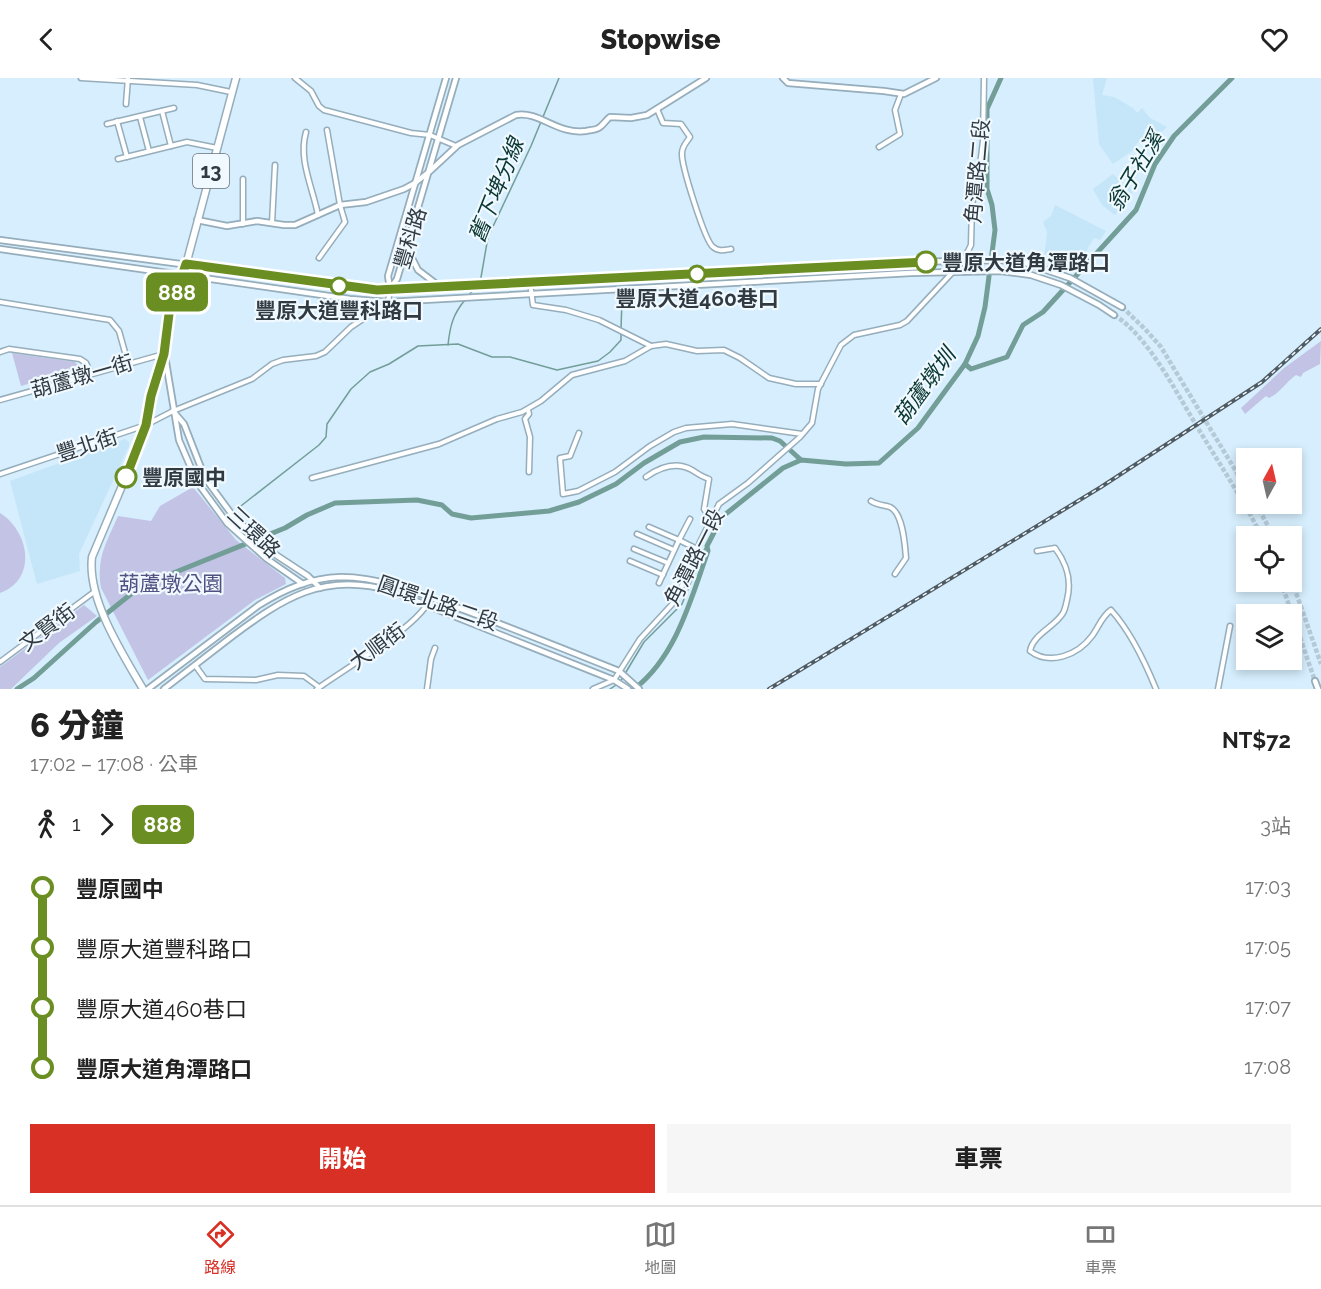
<!DOCTYPE html>
<html lang="zh-TW">
<meta charset="utf-8">
<style>
body{margin:0;font-family:Raleway,"Noto Sans TC",sans-serif;background:#f6f6f6;color:#222;height:100vh;display:flex;flex-direction:column;font-size:22px;white-space:nowrap}
*{box-sizing:border-box;margin:0}
p{font-size:20px;color:#767676}
.icon{flex:none;width:33px;height:33px;fill:none;stroke:currentColor;stroke-width:2;stroke-linecap:round;stroke-linejoin:round}
.map{position:relative;height:611px;overflow:hidden}
.side{display:flex;flex-direction:column;background:#fff;flex:1}
.side>*{flex:none}
.badge{padding:0 12px;border-radius:9px;font-size:21px;line-height:39px}
.needle{width:39px;rotate:8deg}
.controls{position:absolute;left:1236px;top:370px;display:grid;gap:12px}
.controls a{display:grid;place-items:center;width:66px;height:66px;border-radius:0px;background:#fff;box-shadow:0 3px 9px #0003;font-size:30px}
.map>.badge{position:absolute;translate:-50% -50%;box-shadow:0 0 0 3px #fff}
.legs{display:flex;align-items:center;gap:9px;height:66px;padding:0 30px;font-size:20px}
.legs p{margin-inline-start:auto}
.headline{display:flex;align-items:center;justify-content:space-between;height:102px;padding:0 30px}
h1{font-size:33px;font-weight:800;line-height:45px}
.cta{display:flex;gap:12px;margin-top:auto;padding:12px 30px}
.cta a{flex:1;height:69px;border-radius:0px;background:#d93025;color:#fff;font-size:24px;font-weight:800;line-height:69px;text-align:center}
.cta a+a{background:#f6f6f6;color:#222}
ul{padding:0 30px;list-style:none}
li{display:flex;align-items:center;gap:21px;height:60px;font-size:22px}
li i{display:grid;place-items:center;width:9px;height:100%;margin:0 8px;background:currentColor}
li i::after{content:'';width:15px;height:15px;margin:-8px;border:4px solid;border-radius:50%;background:#fff}
li p{margin-inline-start:auto}
li:first-child i{background:linear-gradient(#0000 50%,currentColor 0)}
li:last-child i{background:linear-gradient(currentColor 50%,#0000 0)}
header{display:flex;justify-content:space-between;align-items:center;height:78px;padding:0 30px;background:#fff;font-size:27px;font-weight:800}
.tab-bar{display:flex;justify-content:space-around;align-items:center;height:84px;border-top:2px solid #e0e0e0;background:#fff;font-size:16px;color:#767676}
.tab-bar a{display:grid;justify-items:center;gap:3px}
.tab-bar .active{color:#d93025}
.map>svg:first-child{display:block}
.built{fill:#c5e5f9}
.green{fill:#c3c4e5}
.lines{fill:none;stroke-linecap:round;stroke-linejoin:round}
.stream{stroke:#739e98;stroke-width:1.5}
.canal{stroke:#739e98;stroke-width:5}
.tertiary-tunnel{stroke:#b5cad7;stroke-width:4.5;stroke-dasharray:4.5 2;stroke-linecap:butt}
.minor-casing{stroke:#96adbb;stroke-width:7}
.tertiary-casing{stroke:#96adbb;stroke-width:8}
.primary-casing{stroke:#96adbb;stroke-width:9}
.minor{stroke:#fff;stroke-width:4}
.tertiary{stroke:#fff;stroke-width:4.5}
.primary{stroke:#fff;stroke-width:6}
.rail-casing{stroke:#4f5b63;stroke-width:4}
.rail{stroke:#eff9ff;stroke-width:1.5;stroke-dasharray:4.5;stroke-linecap:butt}
.line-1-casing{stroke:#fff;stroke-width:14}
.line-1{stroke:#6b8e23;stroke-width:9}
.stop-1-dot{fill:#fff;stroke:#6b8e23;stroke-width:3}
.labels{text-anchor:middle;dominant-baseline:central;stroke-width:4.5;stroke-linejoin:round;paint-order:stroke}
.shield{fill:#eff9ff;stroke:#6a7379;stroke-width:1.5}
.shield-label{font-size:20px;font-weight:bold;fill:#313a40}
.street-label{font-size:21px;fill:#313a40;stroke:#eff9ff}
.stop-label{font-size:21px;font-weight:bold;fill:#313a40;stroke:#eff9ff;text-anchor:start}
.park-label{font-size:21px;fill:#525080;stroke:#eff9ff}
.water-label{font-size:22px;font-style:italic;fill:#0b3732;stroke:#eff9ff}
</style>
<header><svg class="icon" aria-label="back" viewBox="0 0 24 24"><path d="M15 5l-7 7 7 7"/></svg>Stopwise<svg class="icon" aria-label="heart" viewBox="0 0 24 24"><path d="M12 20l-8-8c-3-5 5-10 8-4 3-6 11-1 8 4z"/></svg></header>
<div class="map">
<svg width="1321" height="611" viewBox="0 0 1321 611">
<rect width="100%" height="100%" fill="#d6eefd"/>
<g class="built">
<polygon points="1093,0 1107,0 1102,17 1114,19 1133,30 1137,35 1142,30 1150,40 1167,49 1160,55 1146,50 1144,52 1146,57 1136,66 1138,69 1113,86 1099,66"/>
<polygon points="1113,96 1124,106 1134,112 1115,137 1102,127 1093,111"/>
<polygon points="1055,127 1106,153 1100,162 1094,160 1074,193 1044,182 1047,154 1043,144 1051,138"/>
<polygon points="125,361 129,364 129,368 79,476 80,493 37,506 10,403"/>
</g>
<g class="green">
<path d="M1321,263L1320,286L1303,295L1301,299L1296,297C1286,304 1279,316 1269,320L1266,318L1245,336L1241,330L1284,290Z"/>
<polygon points="12,275 75,284 81,291 21,308"/>
<path d="M193,409L236,462L285,500L286,506L255,522L148,602L101,510C96,481 106,465 118,438L151,443L160,428Z"/>
<path d="M0,435C29,453 38,501 0,515Z"/>
<polygon points="84,527 97,538 59,565 11,611 0,611 0,589"/>
</g>
<g class="lines">
<g class="stream">
<polyline points="480,205 488,159 531,68 559,0"/>
<polyline points="468,218 477,208"/>
<polyline points="621,251 622,222"/>
<path d="M448,267C450,248 453,236 465,222"/>
<polyline points="237,431 319,367 326,359 327,346 351,311 370,294 389,286 418,268 458,266 492,279 510,279 557,292 598,283 610,274 621,262 621,256"/>
<polyline points="620,604 644,564 682,526 704,472 707,468"/>
<polyline points="610,611 616,607"/>
</g>
<g class="canal">
<polyline points="965,286 971,291 1007,279 1023,247 1043,234 1136,132 1155,86 1174,58 1232,0"/>
<polyline points="17,611 34,600 96,544 141,508 285,450 307,437 335,425 417,422 442,427 452,436 471,440 549,433 579,424 616,406 644,385 680,364 704,359 772,360 780,363 801,382"/>
<path d="M634,611C676,579 691,521 708,473L707,468L722,439L783,390L801,382L846,386L879,385L918,350L965,286L978,258L985,229L995,152L992,127L987,111V31L1001,0"/>
</g>
<g class="tertiary-tunnel">
<polyline points="1122,229 1145,251 1161,269 1246,410"/>
<path d="M1114,237C1149,258 1179,320 1201,355C1222,390 1244,423 1262,459"/>
<polyline points="1256,426 1274,459"/>
<polyline points="1292,503 1321,586"/>
<polyline points="1281,504 1315,603"/>
</g>
<g class="minor-casing">
<g id="minor">
<polyline points="81,0 197,7 231,14"/>
<polyline points="295,0 311,13 319,28 324,32 411,55 430,57 456,68"/>
<polyline points="126,26 128,0"/>
<path d="M657,31L663,45L681,46L690,59C687,64 682,68 682,75C681,87 705,163 713,169C719,174 725,172 731,171"/>
<polyline points="162,33 171,68"/>
<polyline points="140,39 149,73"/>
<polyline points="117,43 127,79"/>
<polyline points="107,46 174,30"/>
<path d="M306,54C298,82 313,110 318,137"/>
<polyline points="879,69 900,56 895,32 901,16"/>
<polyline points="118,81 187,64 217,70"/>
<polyline points="272,145 275,87"/>
<polyline points="243,146 243,101"/>
<polyline points="319,180 345,144 340,127 327,52"/>
<polyline points="530,204 533,227 566,232 599,242 651,268"/>
<polyline points="0,224 110,242 119,253 128,285"/>
<polyline points="0,274 9,271 80,281 86,285 91,296"/>
<polyline points="0,322 164,276"/>
<polyline points="528,332 529,336 525,341 530,359 529,394"/>
<polyline points="579,355 570,378 560,380 563,416 578,413 615,394 650,368 674,354 686,350 732,346 802,356"/>
<polyline points="0,396 146,347 173,333 252,301 272,286 283,282 316,278 325,274 351,249 388,224 390,211"/>
<path d="M646,399C660,389 676,383 692,392C698,396 702,399 709,401L704,431L711,441"/>
<polyline points="312,400 439,366 497,341 522,334 541,323 572,297 625,283 651,268 666,266 697,273 724,272 740,280 769,300 796,306 821,306"/>
<path d="M871,423C877,427 883,427 890,429C903,435 905,467 906,480L895,496"/>
<polyline points="649,449 679,462 690,441"/>
<polyline points="637,456 674,472"/>
<polyline points="634,471 668,485"/>
<path d="M1037,473L1055,470C1067,486 1072,502 1067,522C1066,526 1065,532 1063,535C1055,549 1033,556 1030,573C1050,588 1078,577 1092,558C1098,550 1102,538 1111,532C1131,554 1145,584 1156,611"/>
<polyline points="630,483 663,497"/>
<polyline points="659,505 679,462 697,471"/>
<polyline points="0,584 94,514"/>
<polyline points="195,587 205,601 256,602 278,597 304,598 319,609"/>
<path d="M317,611C341,593 423,546 430,520"/>
<polyline points="427,611 431,581 435,570"/>
<polyline points="593,611 614,602 640,561 676,522 700,464 719,426 748,405 800,359 812,345 818,311 841,267 854,257 900,247 907,243 963,183 971,167 972,126 978,104 983,63 984,0"/>
<polyline points="1218,611 1230,548"/>
</g>
</g>
<g class="tertiary-casing">
<g id="tertiary">
<polyline points="783,0 788,5 884,13 904,16 936,0"/>
<path d="M197,142L227,148L257,143L284,147H295L340,127L366,124L404,111L415,105L430,93L458,67L516,37C540,33 557,57 586,53C590,52 597,52 600,49C604,46 606,42 610,39L631,40L647,37L706,0"/>
<polyline points="0,162 377,212 912,184 1001,182 1026,185 1070,200 1122,229"/>
<polyline points="407,170 418,192 439,208"/>
<polyline points="0,171 350,221 388,224 911,195 1000,193 1031,197 1061,207 1099,227 1114,237"/>
<polyline points="390,211 397,201 456,0"/>
<polyline points="390,211 388,198 446,0"/>
<polyline points="165,278 179,362 197,404 227,445 267,481 303,506"/>
<polyline points="173,333 184,346 205,400 233,438 273,475 308,498 320,510"/>
<polyline points="1315,603 1318,611"/>
<path d="M148,611L259,527C285,511 310,500 341,499C385,499 428,519 469,534C519,553 569,573 619,593L639,611"/>
<path d="M164,611C186,594 208,577 230,560C282,521 323,493 391,513L614,602L628,611"/>
</g>
</g>
<g class="primary-casing">
<path id="primary" d="M143,611C122,575 87,521 92,479L138,370L146,347L151,317L164,276L169,236L183,198L236,0"/>
</g>
<use href="#minor" class="minor"/>
<use href="#tertiary" class="tertiary"/>
<use href="#primary" class="primary"/>
<g class="rail-casing">
<polyline id="rail" points="769,611 1101,409 1262,304 1321,251"/>
</g>
<use href="#rail" class="rail"/>
</g>
<g class="lines">
<g class="line-1-casing">
<polyline id="line-1" points="126,399 146,347 151,318 164,276 169,236 186,186 377,212 926,184"/>
</g>
<use href="#line-1" class="line-1"/>
</g>
<g class="stop-1-dot">
<circle cx="926" cy="184" r="10"/>
<circle cx="697" cy="196" r="8"/>
<circle cx="339" cy="208" r="8"/>
<circle cx="126" cy="399" r="10"/>
</g>
<g class="labels">
<rect class="shield" x="193" y="76" width="36" height="34" rx="4.5"/>
<g class="shield-label">
<text x="211" y="93">13</text>
</g>
<g class="street-label">
<text transform="translate(977 93) rotate(-85)">角潭路二段</text>
<text transform="translate(410 160) rotate(-73)">豐科路</text>
<text transform="translate(82 298) rotate(-16)">葫蘆墩一街</text>
<text transform="translate(87 367) rotate(-18)">豐北街</text>
<text transform="translate(254 454) rotate(43)">三環路</text>
<text transform="translate(694 479) rotate(-63)">角潭路一段</text>
<text transform="translate(438 525) rotate(19)">圓環北路二段</text>
<text transform="translate(47 549) rotate(-37)">文賢街</text>
<text transform="translate(377 568) rotate(-36)">大順街</text>
</g>
<g class="stop-label">
<text x="942" y="184">豐原大道角潭路口</text>
<text x="697" y="220" text-anchor="middle">豐原大道460巷口</text>
<text x="339" y="232" text-anchor="middle">豐原大道豐科路口</text>
<text x="142" y="399">豐原國中</text>
</g>
<g class="park-label">
<text x="171" y="505">葫蘆墩公園</text>
</g>
<g class="water-label">
<text transform="translate(1135 93) rotate(-59)">翁子社溪</text>
<text transform="translate(496 112) rotate(-68)">舊下埤分線</text>
<text transform="translate(924 308) rotate(-54)">葫蘆墩圳</text>
</g>
</g>
</svg>
<div class="controls">
<a><svg class="needle" viewBox="-14 -14 28 28"><path d="M0-13l5 13h-10z" fill="#e53935"/><path d="M0 13l5-13h-10z" fill="#767676"/></svg></a>
<a><svg class="icon" aria-label="locate" viewBox="0 0 24 24"><circle cx="12" cy="12" r="6"/><path d="M12 2v4M12 18v4M2 12h4M18 12h4"/></svg></a>
<a><svg class="icon" aria-label="layers" viewBox="0 0 24 24"><path d="M12 4l9 5-9 5-9-5zM3 14l9 5 9-5"/></svg></a>
</div>
<b class="badge" style="left:177px;top:214px;background:#6b8e23;color:#fff">888</b>
</div>
<section class="side">
<div class="headline"><div><h1>6 分鐘</h1><p>17:02 – 17:08 · 公車</p></div><b>NT$72</b></div>
<div class="legs"><svg class="icon" aria-label="walk" viewBox="0 0 24 24"><circle cx="13" cy="4" r="2"/><path d="M13 8l-2 6 4 7M11 14l-3 7M7 12l3-4h3l4 4"/></svg>1<svg class="icon" aria-label="forward" viewBox="0 0 24 24"><path d="M9 5l7 7-7 7"/></svg><b class="badge" style="background:#6b8e23;color:#fff">888</b><p>3站</p></div>
<ul>
<li><i style="color:#6b8e23"></i><b>豐原國中</b><p>17:03</p></li>
<li><i style="color:#6b8e23"></i><span>豐原大道豐科路口</span><p>17:05</p></li>
<li><i style="color:#6b8e23"></i><span>豐原大道460巷口</span><p>17:07</p></li>
<li><i style="color:#6b8e23"></i><b>豐原大道角潭路口</b><p>17:08</p></li>
</ul>
<div class="cta"><a>開始</a><a>車票</a></div>
</section>
<nav class="tab-bar">
<a class="active"><svg class="icon" aria-label="directions" viewBox="0 0 24 24"><path d="M12 3l9 9-9 9-9-9zM9 14v-3h6M13 9l2 2-2 2"/></svg>路線</a>
<a><svg class="icon" aria-label="map" viewBox="0 0 24 24"><path d="M3 6l6-2 6 2 6-2v14l-6 2-6-2-6 2zM9 4v14M15 6v14"/></svg>地圖</a>
<a><svg class="icon" aria-label="tickets" viewBox="0 0 24 24"><path d="M3 7h18v10H3zM15 7v10"/></svg>車票</a>
</nav>
